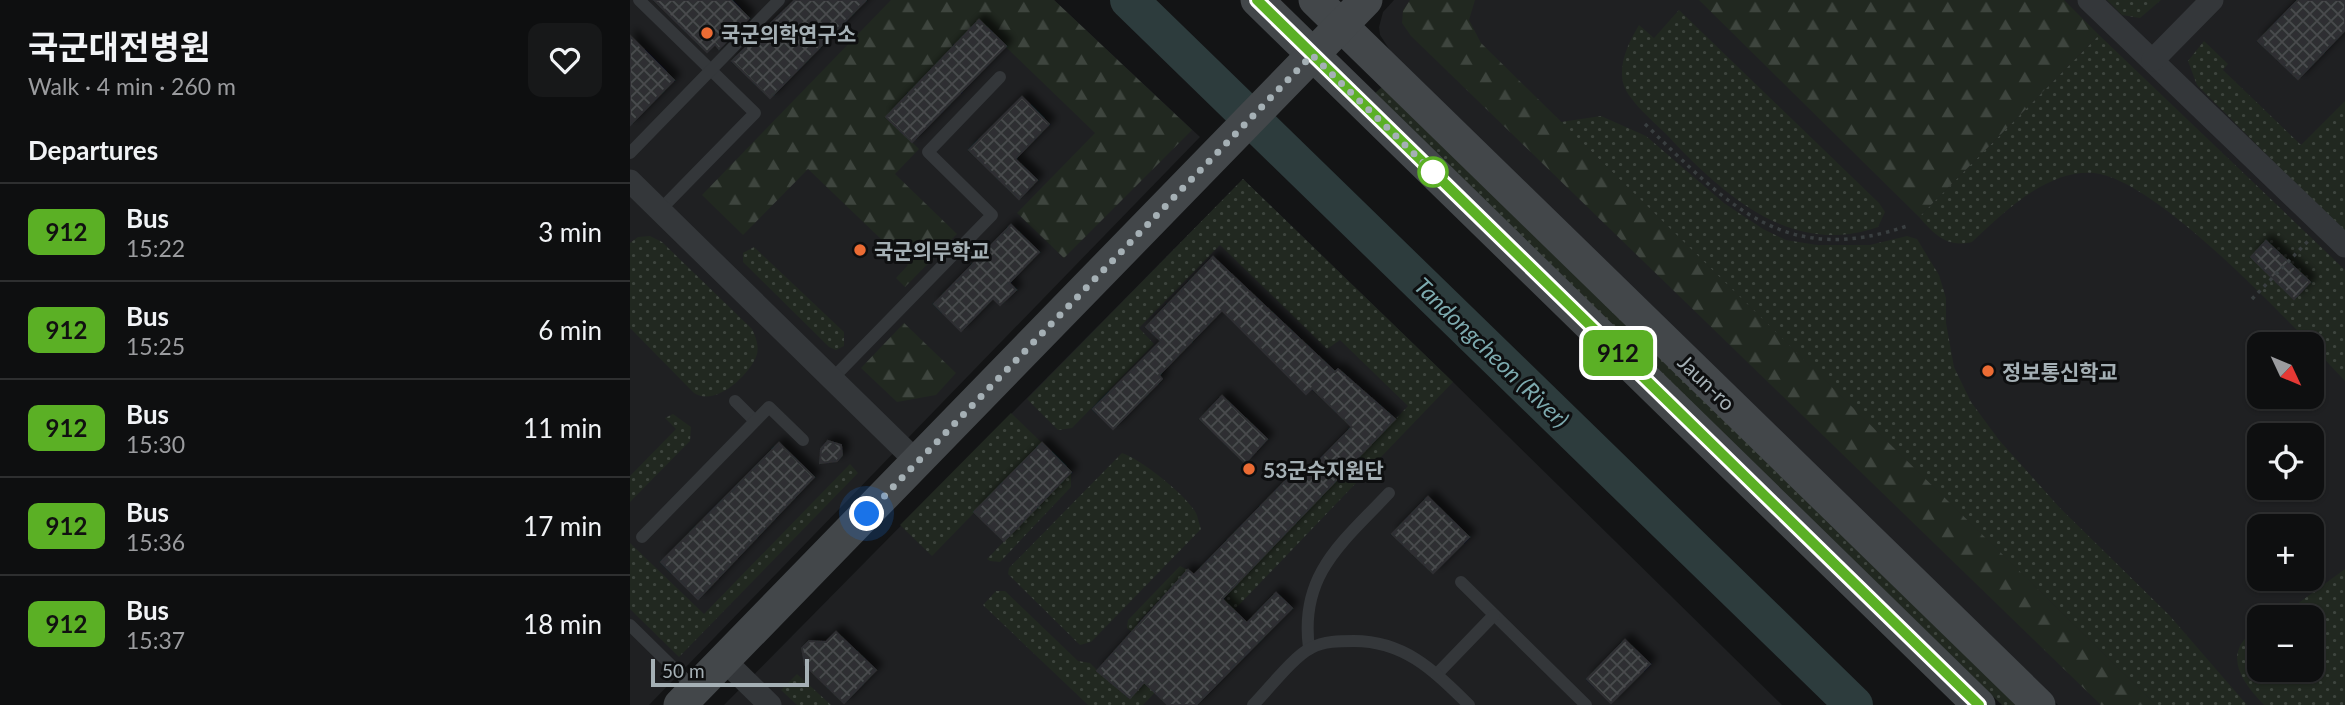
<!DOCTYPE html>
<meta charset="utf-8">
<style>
body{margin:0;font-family:Lato,"Noto Sans KR",sans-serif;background:#171819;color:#f1f3f6;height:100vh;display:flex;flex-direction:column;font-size:26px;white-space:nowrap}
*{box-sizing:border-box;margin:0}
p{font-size:23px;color:#9b9c9f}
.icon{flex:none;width:38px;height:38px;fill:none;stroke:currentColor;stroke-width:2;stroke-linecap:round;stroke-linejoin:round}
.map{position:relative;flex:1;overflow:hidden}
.sheet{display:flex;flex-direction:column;background:#0e0f10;width:630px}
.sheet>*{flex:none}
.badge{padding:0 14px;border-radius:10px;font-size:24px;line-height:46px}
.needle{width:46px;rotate:134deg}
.fabs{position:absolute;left:1617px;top:332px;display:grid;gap:14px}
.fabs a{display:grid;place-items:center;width:77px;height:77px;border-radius:14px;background:#0e0f10;box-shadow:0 2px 5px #0004,0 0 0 2px #2e2f30;font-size:35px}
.scale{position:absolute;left:21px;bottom:18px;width:158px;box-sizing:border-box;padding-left:7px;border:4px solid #a5b0b5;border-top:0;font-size:19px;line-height:24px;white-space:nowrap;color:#a5b0b5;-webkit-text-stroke:5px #0e0f10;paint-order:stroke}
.you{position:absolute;width:35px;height:35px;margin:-18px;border:5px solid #fff;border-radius:50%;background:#1a73e8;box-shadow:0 0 0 10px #1a73e833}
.map>.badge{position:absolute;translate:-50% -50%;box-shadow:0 0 0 4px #fff}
h2{padding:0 28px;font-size:26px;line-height:63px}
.round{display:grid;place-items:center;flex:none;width:74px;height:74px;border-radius:14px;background:#171819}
.overview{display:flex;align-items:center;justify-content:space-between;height:119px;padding:0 28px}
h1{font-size:33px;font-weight:700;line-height:52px}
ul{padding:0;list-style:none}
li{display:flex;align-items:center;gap:21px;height:98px;padding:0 28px;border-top:2px solid #2e2f30}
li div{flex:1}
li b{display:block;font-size:26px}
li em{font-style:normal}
li .badge{min-width:77px;font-weight:700;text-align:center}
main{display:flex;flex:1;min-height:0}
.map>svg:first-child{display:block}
.built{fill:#1f2022;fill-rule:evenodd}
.grass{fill:url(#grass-dots)}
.forest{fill:url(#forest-firs)}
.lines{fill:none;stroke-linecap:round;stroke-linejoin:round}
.river{stroke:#2d3c3d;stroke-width:38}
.building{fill:url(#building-cross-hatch);stroke:#2d2f31;stroke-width:2;filter:url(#shadow)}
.path{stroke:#3a3f41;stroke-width:3.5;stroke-dasharray:3.5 5;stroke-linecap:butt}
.lane{stroke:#34373a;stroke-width:12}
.street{stroke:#34373a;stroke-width:23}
.secondary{stroke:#43474a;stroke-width:33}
.line-casing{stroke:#fff;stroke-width:16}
.line{stroke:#5bb025;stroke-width:10}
.walk{stroke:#a5b0b5;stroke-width:7;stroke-dasharray:0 12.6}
.poi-dot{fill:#ec6c34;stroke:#0e0f10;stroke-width:2.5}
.stop-dot{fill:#fff;stroke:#5bb025;stroke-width:3.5}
.labels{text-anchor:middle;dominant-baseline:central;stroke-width:6;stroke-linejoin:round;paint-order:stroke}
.poi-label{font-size:21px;font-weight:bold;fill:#a5b0b5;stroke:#0e0f10;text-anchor:start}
.street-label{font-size:21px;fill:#a5b0b5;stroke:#0e0f10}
.water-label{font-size:23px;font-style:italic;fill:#7daaaf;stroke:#0e0f10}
</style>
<main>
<section class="sheet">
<div class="overview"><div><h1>국군대전병원</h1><p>Walk · 4 min · 260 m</p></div><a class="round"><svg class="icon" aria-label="heart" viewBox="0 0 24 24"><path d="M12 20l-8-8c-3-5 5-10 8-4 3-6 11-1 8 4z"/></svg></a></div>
<h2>Departures</h2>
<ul>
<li><span class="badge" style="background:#5bb025;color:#111">912</span><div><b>Bus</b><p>15:22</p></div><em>3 min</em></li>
<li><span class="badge" style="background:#5bb025;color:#111">912</span><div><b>Bus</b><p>15:25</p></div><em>6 min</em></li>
<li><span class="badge" style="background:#5bb025;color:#111">912</span><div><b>Bus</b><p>15:30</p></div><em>11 min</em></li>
<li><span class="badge" style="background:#5bb025;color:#111">912</span><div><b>Bus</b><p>15:36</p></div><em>17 min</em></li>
<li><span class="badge" style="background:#5bb025;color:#111">912</span><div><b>Bus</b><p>15:37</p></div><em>18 min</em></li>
</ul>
</section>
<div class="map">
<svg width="1715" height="705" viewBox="0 0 1715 705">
<defs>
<pattern id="grass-dots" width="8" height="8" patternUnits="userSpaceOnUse" patternTransform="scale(1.75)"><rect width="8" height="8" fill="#212820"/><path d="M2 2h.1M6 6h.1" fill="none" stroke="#3e453e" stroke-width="1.8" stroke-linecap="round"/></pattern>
<pattern id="forest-firs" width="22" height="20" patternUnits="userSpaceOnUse" patternTransform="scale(1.75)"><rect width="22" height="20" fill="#212820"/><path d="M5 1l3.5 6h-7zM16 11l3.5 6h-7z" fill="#3e453e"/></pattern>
<pattern id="building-cross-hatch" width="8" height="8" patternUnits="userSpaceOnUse" patternTransform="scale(1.75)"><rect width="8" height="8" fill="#2e2f31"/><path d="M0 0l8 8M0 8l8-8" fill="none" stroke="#494b4d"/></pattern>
<filter id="shadow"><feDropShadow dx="6" dy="-6" stdDeviation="3.5" flood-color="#0009"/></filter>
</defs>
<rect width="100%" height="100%" fill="#131415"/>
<g class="built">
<polygon points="0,0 424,0 570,137 19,705 0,705"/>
<path d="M764,0H1715V705H1428L763,55L750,35L749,27L753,12ZM1629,345H1682V397H1629ZM1629,436H1682V488H1629ZM1629,527H1682V579H1629ZM1629,618H1682V670H1629Z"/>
<polygon points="613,179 823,382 1152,705 94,705"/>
</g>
<g class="grass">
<polygon points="1477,0 1531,0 1510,18 1492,15"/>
<path d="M1049,10L1249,203L1255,212L1248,227C1161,258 1091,193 1036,134C1023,121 1001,103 994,86C987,65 999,42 1009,25L1024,38Z"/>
<path d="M1469,35L1715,270V381C1669,332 1528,179 1464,173C1417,169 1373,213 1342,242C1317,248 1305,235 1289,217Z"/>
<polygon points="1574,41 1598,64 1593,70 1671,145 1715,101 1715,233 1567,85 1558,61"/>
<polygon points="752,87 1387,705 1372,705 744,94"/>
<polygon points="971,116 1016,136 1094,203 1133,229 1156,240 1187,245 1240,245 1277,236 1287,239 1309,275 1316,298 1316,323 1324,367 1341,402 1369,440 1430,508 1540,616 1617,705 1526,705 931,122"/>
<polygon points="613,179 823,382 513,705 458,705 353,605 366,591 375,591 448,661 460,663 482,685 520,646 497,628 498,620 550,566 558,570 507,623 529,643 592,599 778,406 710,340 697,349 590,245 509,328 524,344 442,428 428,430 397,399"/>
<path d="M8,237L20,236L32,242L122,329C126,338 130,347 126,357C118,376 85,407 64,393L0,328V243Z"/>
<polygon points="124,247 214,332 214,346 206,350 199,347 113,262 113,253"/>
<polygon points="381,413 412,443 302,556 270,525"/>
<polygon points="43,414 61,427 60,441 0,502 0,476 46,429 35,418"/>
<path d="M492,453C512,460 555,494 566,513C568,517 569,524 571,529L461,642L450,645L378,574L379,568Z"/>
<polygon points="220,464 228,473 49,657 0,609 0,543 74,614"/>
<polygon points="441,472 441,487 370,562 360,561 357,559"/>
<path d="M1715,569V705H1634C1609,679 1591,651 1629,627V670H1682V618H1648Z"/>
<polygon points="167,674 201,705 167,705 151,690"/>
</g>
<g class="forest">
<polygon points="261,0 424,0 562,130 434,258 387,213 465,133 349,21 256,117 289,149 265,174 327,234 275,287 266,278 278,265 178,169 113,235 72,195"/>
<polygon points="780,0 845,0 839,20 851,43 1526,705 1471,705 781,36 772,23 773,10"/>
<polygon points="1069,0 1434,0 1469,35 1289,217"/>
<polygon points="274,323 326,373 306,395 267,402 231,368"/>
</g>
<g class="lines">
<polyline class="river" points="499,0 1224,705"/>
</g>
<g class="building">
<polygon points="24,0 101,0 119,18 89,49 85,44 77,52"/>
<polygon points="165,0 236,0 140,98 102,61"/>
<polygon points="1668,0 1715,0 1715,30 1668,79 1628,41"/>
<polygon points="349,20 376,46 282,142 256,117"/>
<polygon points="0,36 44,80 0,125"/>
<polygon points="392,97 419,124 385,159 407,180 389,199 339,150"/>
<polygon points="381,225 409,252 379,283 386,290 370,305 363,298 331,331 304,304"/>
<polygon points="1636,241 1680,282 1664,299 1621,257"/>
<polygon points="583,257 705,372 708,369 765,419 592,599 617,623 646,593 662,608 566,705 538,705 514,682 500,698 467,671 558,570 564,575 665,471 673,477 722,427 682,388 676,394 592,310 529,375 532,379 483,429 463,409 531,341 516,327"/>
<polygon points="592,396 637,439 615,463 570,419"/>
<polygon points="198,441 211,445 212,455 207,461 190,463 191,449"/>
<polygon points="149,443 184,477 68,599 31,562"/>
<polygon points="412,443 441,472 374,541 344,512"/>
<polygon points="798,497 839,537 803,573 762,534"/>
<polygon points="206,632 246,670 214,703 175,665 172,648 179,641 196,642"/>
<polygon points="995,640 1020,664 981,703 957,679"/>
</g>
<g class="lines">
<g class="path">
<path d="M1015,124C1099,206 1155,269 1280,225"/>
<polyline points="1622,299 1680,239"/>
</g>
<g class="lane">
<polyline points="9,0 125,113 30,210"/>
<polyline points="0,153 149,0"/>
<polyline points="202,379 362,215 298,152 370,77"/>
<polyline points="105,401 125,421"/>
<polyline points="12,537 139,407 173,440"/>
<polyline points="831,582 956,705"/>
<polyline points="0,625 65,689"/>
<path d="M679,648C669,574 713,542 759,493"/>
<polyline points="807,674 864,615"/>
<path d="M623,705C638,690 664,656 681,648C694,641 710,641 724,641C775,641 804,671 839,705"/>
</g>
<g class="street">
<polyline points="1459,0 1715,246"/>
<polyline points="1523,60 1582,0"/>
<polyline points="0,181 287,462"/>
<polyline points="94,660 140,705"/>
</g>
<g class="secondary">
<polyline points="627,0 1349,705"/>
<polyline points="685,0 1409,705"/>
<polyline points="50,705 736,0"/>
</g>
</g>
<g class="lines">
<g class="line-casing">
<polyline id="line" points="627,0 1349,705"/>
</g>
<use href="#line" class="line"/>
<polyline class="walk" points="237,514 682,55 803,172"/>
</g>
<g class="poi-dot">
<circle cx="77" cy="33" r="7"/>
<circle cx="230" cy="250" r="7"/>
<circle cx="1358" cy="371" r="7"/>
<circle cx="619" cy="469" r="7"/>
</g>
<circle class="stop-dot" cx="803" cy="172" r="14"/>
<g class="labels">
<g class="poi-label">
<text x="91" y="33">국군의학연구소</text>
<text x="244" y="250">국군의무학교</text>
<text x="1372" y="371">정보통신학교</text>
<text x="633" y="469">53군수지원단</text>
</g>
<g class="street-label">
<text transform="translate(1077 382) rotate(44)">Jaun-ro</text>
</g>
<g class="water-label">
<text transform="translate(862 352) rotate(44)">Tandongcheon (River)</text>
</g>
</g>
</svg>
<div class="fabs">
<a><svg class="needle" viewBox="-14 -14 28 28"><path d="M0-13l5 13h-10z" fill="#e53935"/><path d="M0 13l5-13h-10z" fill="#9b9c9f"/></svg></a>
<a><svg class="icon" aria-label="locate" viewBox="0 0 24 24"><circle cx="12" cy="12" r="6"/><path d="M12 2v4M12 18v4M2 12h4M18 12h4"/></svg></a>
<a>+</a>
<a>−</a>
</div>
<div class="scale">50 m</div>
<div class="you" style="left:237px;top:514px"></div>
<b class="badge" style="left:988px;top:353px;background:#5bb025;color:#111">912</b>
</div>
</main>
